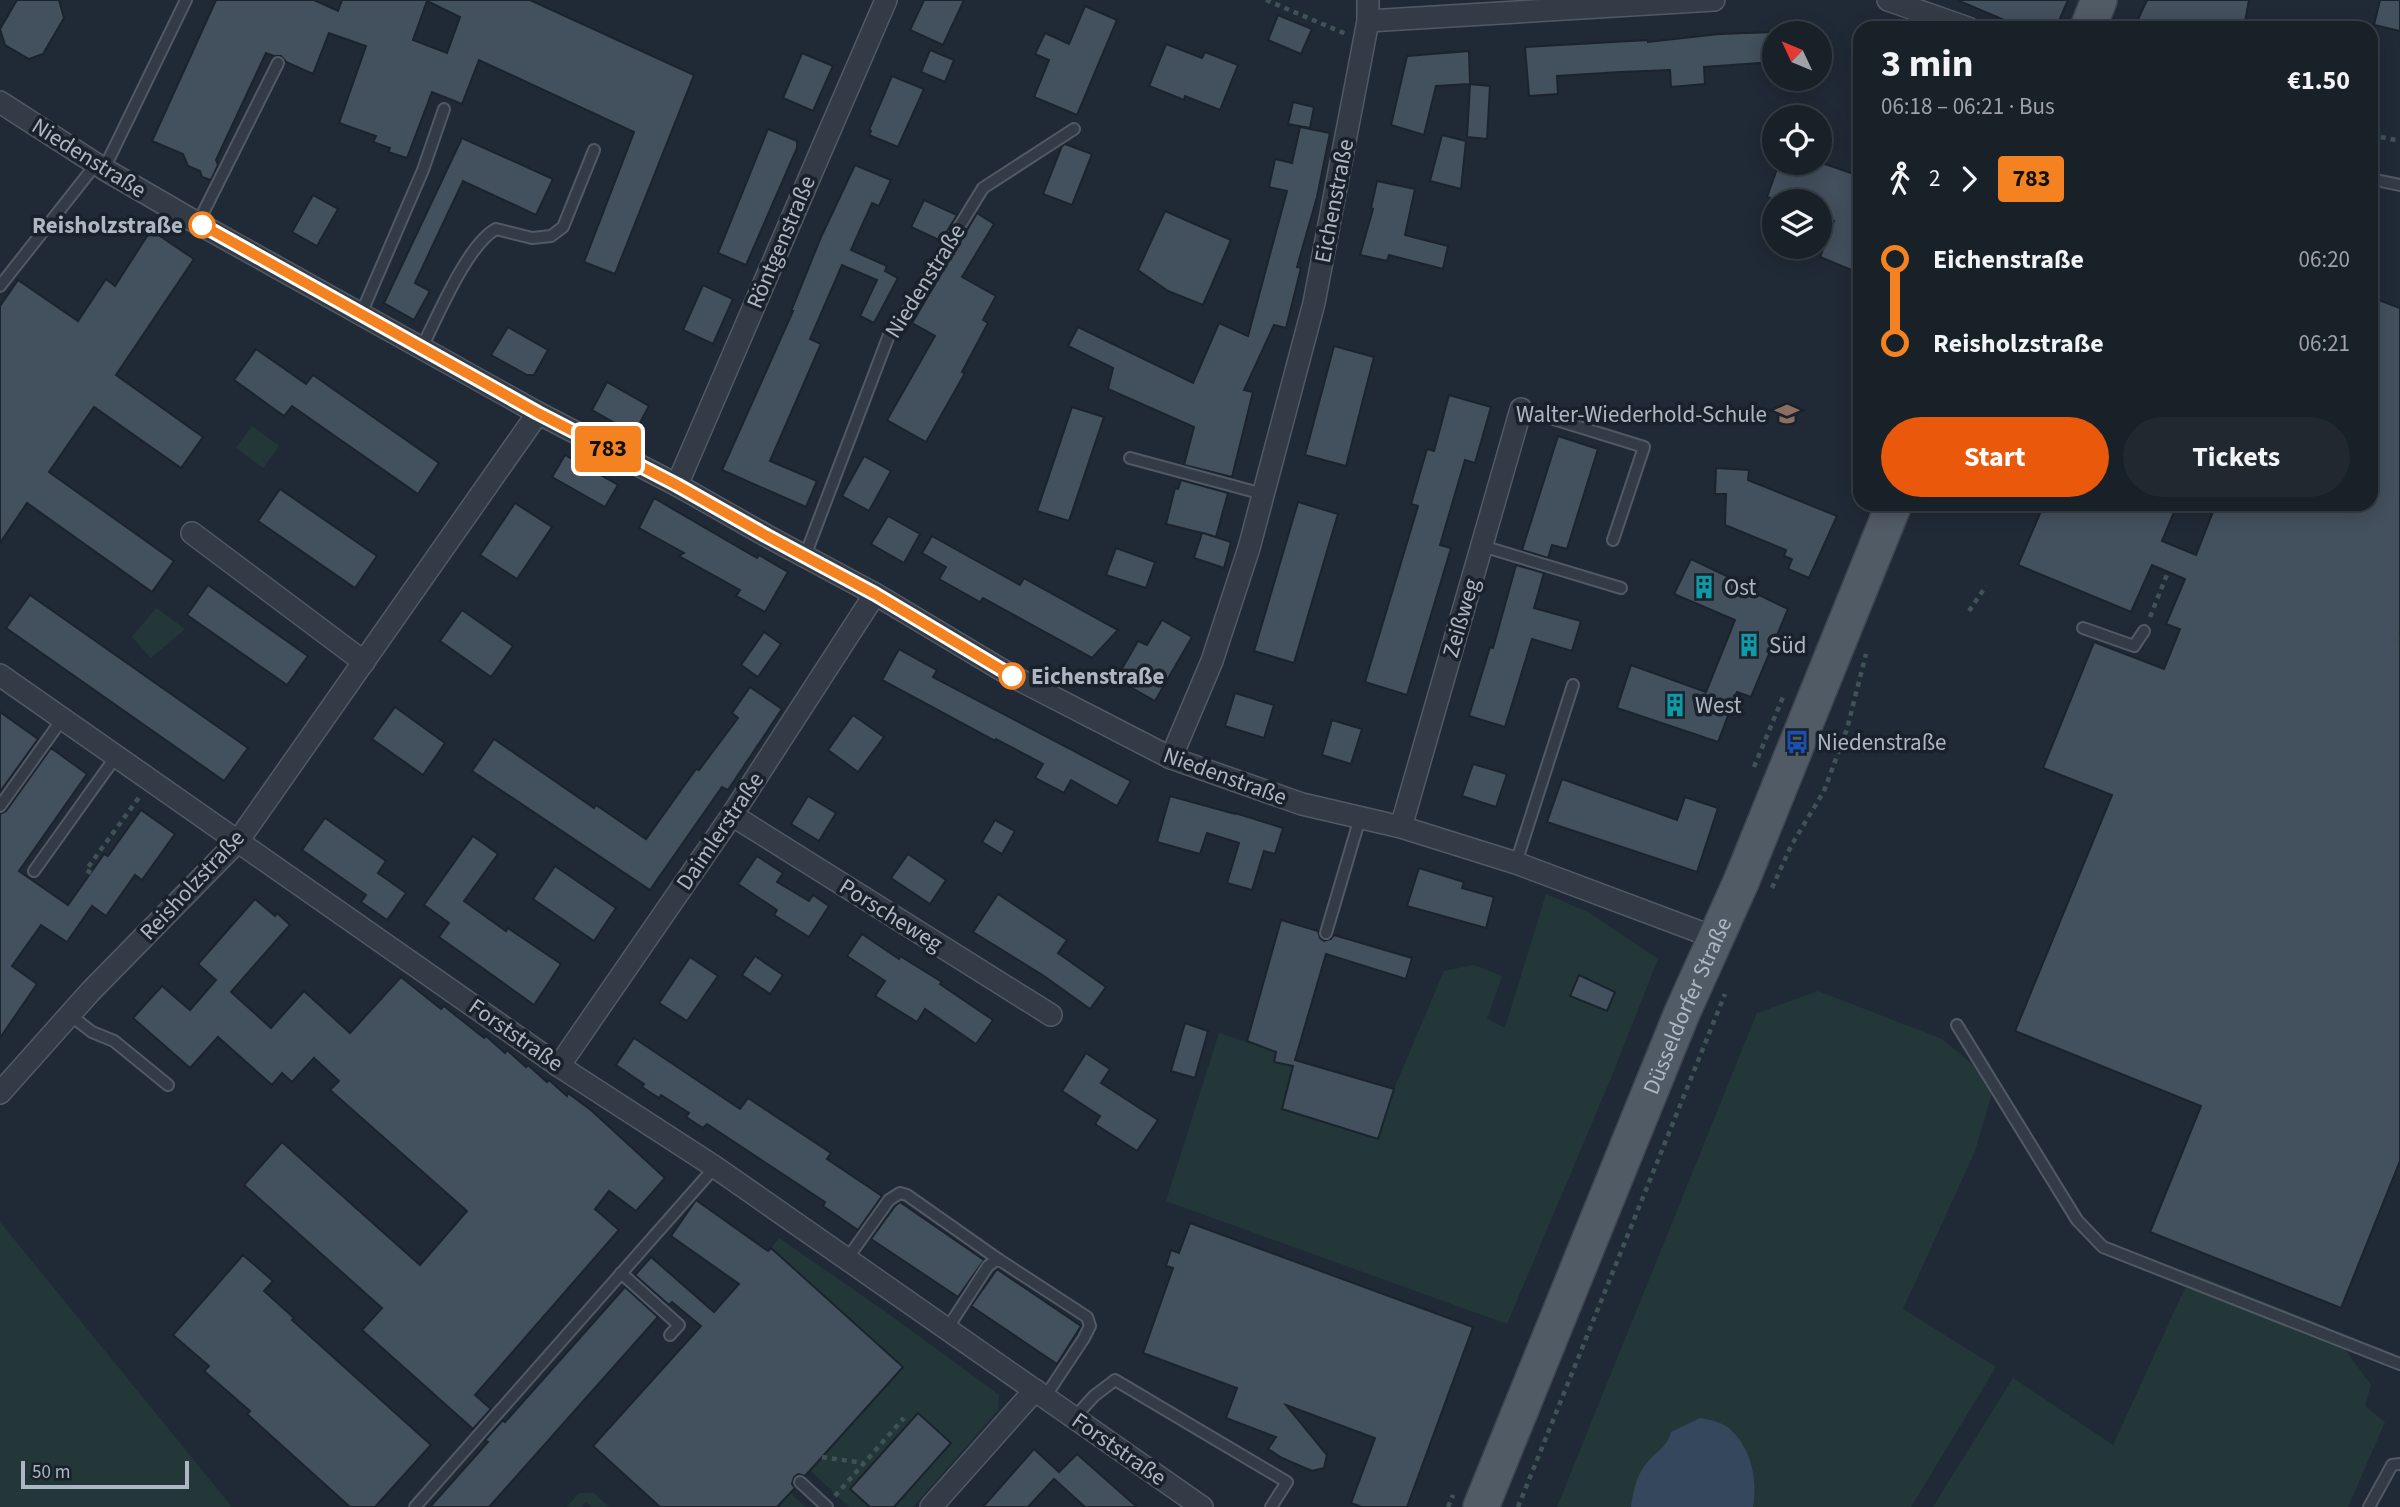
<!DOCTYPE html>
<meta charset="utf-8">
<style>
body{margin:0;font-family:"Source Sans 3",sans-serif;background:#212830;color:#f1f3f6;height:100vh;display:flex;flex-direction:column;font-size:26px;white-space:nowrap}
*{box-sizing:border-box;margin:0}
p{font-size:23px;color:#9fa3a8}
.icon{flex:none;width:38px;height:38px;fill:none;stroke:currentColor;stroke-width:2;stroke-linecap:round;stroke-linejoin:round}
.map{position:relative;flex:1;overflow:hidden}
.drawer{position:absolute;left:1853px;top:21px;width:525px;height:490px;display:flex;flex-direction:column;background:#182028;border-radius:21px;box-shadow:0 4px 18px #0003,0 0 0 2px #363e45}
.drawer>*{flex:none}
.badge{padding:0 14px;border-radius:5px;font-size:24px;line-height:46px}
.needle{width:46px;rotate:314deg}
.fabs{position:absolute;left:1762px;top:21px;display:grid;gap:14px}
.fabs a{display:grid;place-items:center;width:70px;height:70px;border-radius:50%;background:#182028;box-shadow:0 4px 18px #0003,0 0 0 2px #363e45;font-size:35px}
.scale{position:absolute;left:21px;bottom:18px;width:168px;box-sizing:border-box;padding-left:7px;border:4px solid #adb7c3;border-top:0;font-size:19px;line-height:24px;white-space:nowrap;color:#adb7c3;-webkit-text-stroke:5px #19212b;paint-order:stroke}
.map>.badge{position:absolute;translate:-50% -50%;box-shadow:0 0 0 4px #fff}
.legs{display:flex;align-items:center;gap:10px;height:77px;padding:0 28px;font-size:23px}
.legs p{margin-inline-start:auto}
.headline{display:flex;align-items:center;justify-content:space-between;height:119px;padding:0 28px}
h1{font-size:38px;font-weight:700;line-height:52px}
.action{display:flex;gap:14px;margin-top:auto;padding:14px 28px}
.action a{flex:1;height:80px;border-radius:42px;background:#ea580c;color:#fff;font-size:28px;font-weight:700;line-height:80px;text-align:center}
.action a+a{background:#212830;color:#f1f3f6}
ul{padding:0 28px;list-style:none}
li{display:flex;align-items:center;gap:24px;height:84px;font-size:26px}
li i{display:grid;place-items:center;width:10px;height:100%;margin:0 9px;background:currentColor}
li i::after{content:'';width:18px;height:18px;margin:-9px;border:5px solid;border-radius:50%;background:#182028}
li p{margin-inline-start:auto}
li:first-child i{background:linear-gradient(#0000 50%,currentColor 0)}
li:last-child i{background:linear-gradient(currentColor 50%,#0000 0)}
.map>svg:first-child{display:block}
.green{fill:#233738}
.water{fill:#34475d}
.building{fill:#43505d;stroke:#1b232d;stroke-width:2;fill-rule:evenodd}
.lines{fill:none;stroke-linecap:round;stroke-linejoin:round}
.lane-casing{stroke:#515a64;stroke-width:14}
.street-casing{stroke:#515a64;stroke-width:24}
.primary-casing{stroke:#3d4550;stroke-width:38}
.path{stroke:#3f5354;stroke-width:4.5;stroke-dasharray:5 5;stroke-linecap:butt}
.lane{stroke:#333c46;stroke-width:10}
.street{stroke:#333c46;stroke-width:21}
.primary{stroke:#515b66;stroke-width:35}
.line-1-casing{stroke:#fff;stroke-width:16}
.line-1{stroke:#f58220;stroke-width:10}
.stop-1-dot{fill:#fff;stroke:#f58220;stroke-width:3.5}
.labels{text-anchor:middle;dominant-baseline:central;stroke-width:7;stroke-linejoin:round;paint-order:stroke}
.street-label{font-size:23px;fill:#adb7c3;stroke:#19212b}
.stop-label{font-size:23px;font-weight:bold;fill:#adb7c3;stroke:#19212b;text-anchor:end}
.poi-label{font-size:23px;fill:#adb7c3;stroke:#19212b;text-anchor:start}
</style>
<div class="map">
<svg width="2400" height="1507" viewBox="0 0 2400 1507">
<rect width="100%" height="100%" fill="#202a36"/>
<g class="green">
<polygon points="252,426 279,446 263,468 236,448"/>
<polygon points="156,608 185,629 151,658 132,637"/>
<polygon points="1546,894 1588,912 1658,959 1611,1078 1507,1324 1166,1201 1219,1033 1276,1052 1274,1062 1293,1067 1282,1109 1378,1139 1394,1089 1444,971 1474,965 1502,976 1487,1019 1505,1028"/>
<polygon points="1818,991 1942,1039 1995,1083 1975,1151 1903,1309 1996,1367 1911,1507 1557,1507 1757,1013"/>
<polygon points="0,1222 232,1507 0,1507"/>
<polygon points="779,1238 890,1315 999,1395 998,1410 913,1507 849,1507 810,1470 903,1367 771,1248"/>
<polygon points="2192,1273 2329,1328 2371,1385 2365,1406 2385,1422 2348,1507 1933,1507 2013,1378 2113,1445"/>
<polygon points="579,1493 594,1493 609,1507 592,1507 586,1502 581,1507 567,1507"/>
<polygon points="790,1493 806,1507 782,1507 780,1505"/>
</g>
<path class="water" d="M1700,1418C1710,1420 1723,1422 1731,1430C1751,1449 1758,1480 1753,1507H1631C1633,1493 1635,1481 1643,1468C1651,1455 1668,1447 1671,1432Z"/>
<g class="building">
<polygon points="17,0 59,0 64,18 43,54 29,59 5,45 0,29"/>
<path d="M216,0H314L338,11L342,0H530L694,75L615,274L584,262L634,132L479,60L462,104L432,92L407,158L388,152L390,148L373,142L376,136L339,123L366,46L329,33L313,74L286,62L281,56H274L266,53L216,160L218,165L211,180L202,177L200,171L188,166L183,154L152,141ZM427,1L460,17L447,53L413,40Z"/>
<polygon points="924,0 964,0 943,45 910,30"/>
<polygon points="1957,0 2068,0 2056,28 2023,28"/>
<polygon points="2147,0 2249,0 2244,28 2195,28 2181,22 2178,28 2134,28"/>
<polygon points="2380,0 2400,0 2400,31 2374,25"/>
<polygon points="1085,6 1117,20 1077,115 1034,97 1049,60 1035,54 1045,33 1069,44"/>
<polygon points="1278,15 1312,29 1301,54 1268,40"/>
<polygon points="1774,32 1774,62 1704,67 1705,84 1671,87 1670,70 1621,72 1557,76 1558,94 1529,96 1525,47 1648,40 1648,42 1719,34"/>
<polygon points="1166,44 1202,58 1205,52 1238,65 1220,110 1185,96 1184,100 1149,86"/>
<polygon points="930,50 954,60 945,82 921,72"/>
<polygon points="1469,51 1470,84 1436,86 1424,135 1391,125 1407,56"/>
<polygon points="802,53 833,66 813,111 783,98"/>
<polygon points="892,76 924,89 898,147 869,135 871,131 869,130"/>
<polygon points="1470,84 1490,86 1487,139 1467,137"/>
<polygon points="1293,102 1314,107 1310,128 1288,124"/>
<polygon points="1300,127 1330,133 1317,197 1297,267 1301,268 1286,328 1274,325 1244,390 1253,392 1232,477 1184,465 1194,427 1108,389 1113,368 1068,346 1078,327 1193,383 1219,323 1248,336 1287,191 1269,187 1275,159 1292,163"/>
<polygon points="768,129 797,141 797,148 746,265 718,253"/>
<polygon points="1442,135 1466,141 1461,189 1430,181"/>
<polygon points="462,138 553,179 536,215 463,181 415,283 430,291 414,320 384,303"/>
<polygon points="1065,144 1092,154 1072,205 1043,194 1062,146"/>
<polygon points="1779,163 1822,163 1860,176 1860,262 1856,272 1820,257 1834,221 1820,216 1820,201 1778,201 1767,197"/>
<polygon points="855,165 891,180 879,206 872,203 851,250 887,266 885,271 898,278 874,323 860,316 877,280 842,265 810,339 821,344 770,461 817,481 806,507 722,470 793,311 791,311 821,237"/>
<polygon points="1377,181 1415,189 1405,235 1448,246 1443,269 1389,255 1387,261 1360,255 1373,209 1371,208"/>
<polygon points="313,195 338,209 317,246 292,232"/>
<polygon points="924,200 957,215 941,241 911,227"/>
<polygon points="1165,211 1231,240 1203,305 1168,291 1138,270"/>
<polygon points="977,213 994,224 962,277 996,296 983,320 988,323 962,372 965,373 926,442 887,420 935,336 912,323"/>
<polygon points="151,230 194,259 116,375 203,437 181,468 94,407 49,472 174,561 152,592 27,503 0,543 0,306 18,280 78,321 106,279 115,286"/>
<polygon points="703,285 733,299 713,344 683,330"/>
<polygon points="2371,297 2400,308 2400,1161 2341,1308 2150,1232 2201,1106 2015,1031 2112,795 2043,768 2094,642 2164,669 2180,629 2166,624 2185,579 2152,565 2131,612 2018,565 2044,504 2160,504 2175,510 2162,541 2196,555 2216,504 2371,504"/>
<polygon points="508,327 548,350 534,375 527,375 491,355"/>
<polygon points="1334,346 1374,357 1346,466 1305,455"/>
<polygon points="256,349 306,384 313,375 439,463 418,494 292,406 284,416 234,380"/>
<polygon points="607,382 649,406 634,434 592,410"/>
<polygon points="1449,395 1491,407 1475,463 1465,460 1440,545 1451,548 1407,695 1365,682 1418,506 1411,504 1427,449 1434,451"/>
<polygon points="1072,407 1104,417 1069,521 1037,511"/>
<polygon points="1558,436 1598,449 1567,549 1552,545 1548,558 1522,550"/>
<polygon points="565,455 618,485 605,507 552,477"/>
<polygon points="864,456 891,471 869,511 842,496"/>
<polygon points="1716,468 1749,470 1748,480 1837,516 1809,578 1788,569 1792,559 1784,556 1786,550 1725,525 1726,494 1715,494"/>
<polygon points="1181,480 1228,493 1216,537 1203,533 1231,542 1224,568 1194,558 1202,533 1166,524 1175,488 1178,489"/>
<polygon points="280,489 377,556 355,588 258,521"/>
<polygon points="654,498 757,558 759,555 788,572 765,612 736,596 740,590 679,556 684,553 639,528"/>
<polygon points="1298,502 1338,514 1294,663 1254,651"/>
<polygon points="515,503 552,527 517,579 480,555"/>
<polygon points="888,516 920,534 904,563 871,544"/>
<polygon points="932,536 1020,585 1024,578 1118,630 1092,658 983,598 980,602 939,579 946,567 922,553"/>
<polygon points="1116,548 1155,562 1146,588 1106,575"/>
<polygon points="1691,559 1733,579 1732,582 1788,609 1751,697 1737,692 1718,742 1617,708 1631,665 1706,692 1735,620 1674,594"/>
<polygon points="1516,565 1544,573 1534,608 1581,621 1572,651 1532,639 1505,727 1469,716 1490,647 1493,648"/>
<polygon points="208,585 308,656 287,685 187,615"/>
<polygon points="30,595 248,748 224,781 6,628"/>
<polygon points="462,610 513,646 491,677 440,641"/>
<polygon points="1162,620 1192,637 1155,701 1116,679 1138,641 1147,645"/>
<polygon points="764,632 781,644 758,677 741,665"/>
<polygon points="899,649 937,670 933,677 1131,781 1117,806 1071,780 1064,793 1035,778 1043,764 996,739 995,741 882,680"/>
<polygon points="750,687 782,709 728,790 722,787 650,890 472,771 494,739 594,808 596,805 646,839 696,769 699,770 738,718 732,713"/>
<polygon points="1235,693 1274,705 1264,738 1225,726"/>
<polygon points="395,707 445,743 423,775 372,739"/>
<polygon points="0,712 38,739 0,792"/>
<polygon points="853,715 884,737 858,772 828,750"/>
<polygon points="1332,720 1362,729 1351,764 1322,755"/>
<polygon points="51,748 87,774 19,871 68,905 104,854 108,856 141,810 175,834 142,880 135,875 106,916 92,906 67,942 41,925 12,966 37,984 0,1038 0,814 6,811"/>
<polygon points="1473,764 1507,774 1496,807 1462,796"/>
<polygon points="1562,779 1677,820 1685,797 1718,808 1697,872 1547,822"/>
<polygon points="808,796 836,813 819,841 791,824"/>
<polygon points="1170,796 1235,814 1235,813 1283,828 1275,854 1264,851 1252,890 1227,883 1239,843 1207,833 1200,854 1157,842"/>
<polygon points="325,818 386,861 378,873 406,893 387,920 361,902 366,895 302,850"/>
<polygon points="995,820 1015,831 1002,854 982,842"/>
<polygon points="473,836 498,854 464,901 506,931 508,928 561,964 534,1005 439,937 449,923 424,905"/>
<polygon points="908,854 946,880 930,904 891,878"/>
<polygon points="757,856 783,873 777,882 809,901 813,895 829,906 809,937 774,915 777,910 738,884"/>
<polygon points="555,866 616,908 594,941 533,899"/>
<polygon points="1419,868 1464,882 1462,888 1494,897 1486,928 1407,906"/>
<polygon points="998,894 1067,940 1058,953 1106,987 1090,1009 1044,976 973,932"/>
<polygon points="255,899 275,916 277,913 290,925 231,992 271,1028 304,991 350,1033 401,977 441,1009 444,1006 484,1038 486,1036 505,1053 507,1050 526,1067 528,1065 547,1082 549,1080 567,1096 568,1093 592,1111 665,1178 636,1211 609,1191 595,1209 619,1230 475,1395 491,1409 473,1429 362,1330 382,1308 244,1185 282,1142 420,1265 467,1211 330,1090 339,1081 314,1058 292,1082 282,1073 272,1085 218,1037 190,1068 133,1018 162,986 190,1010 216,980 198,964"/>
<polygon points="1281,920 1318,931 1320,938 1324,941 1331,939 1334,935 1412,958 1406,979 1326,954 1295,1060 1394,1089 1378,1139 1282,1109 1293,1066 1274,1062 1276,1052 1247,1041"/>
<polygon points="862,934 899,959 900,956 942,982 940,984 993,1020 976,1044 925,1009 917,1022 875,996 885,981 847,956"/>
<polygon points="755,956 783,975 770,994 742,975"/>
<polygon points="690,957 718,976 687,1021 659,1003"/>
<polygon points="1579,975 1615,992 1607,1011 1570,996"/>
<polygon points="1185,1023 1208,1031 1195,1078 1171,1071"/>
<polygon points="634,1038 740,1109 748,1098 831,1153 827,1159 882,1196 858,1230 823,1206 825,1202 707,1124 703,1128 686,1117 689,1113 661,1095 659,1098 642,1087 644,1084 616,1065"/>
<polygon points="1086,1053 1110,1069 1101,1083 1158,1120 1137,1151 1095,1124 1100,1116 1062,1091"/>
<polygon points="696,1200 768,1251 771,1248 903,1367 805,1476 798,1474 794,1477 792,1484 795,1488 777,1507 660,1507 593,1446 701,1326 672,1302 669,1305 635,1275 651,1257 714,1312 739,1284 671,1236"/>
<polygon points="900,1202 984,1260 958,1297 871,1239 895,1206"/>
<polygon points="1190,1223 1473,1327 1407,1507 1362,1507 1351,1503 1375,1438 1286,1405 1327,1455 1324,1468 1312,1471 1282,1458 1268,1449 1276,1437 1226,1418 1237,1388 1143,1353 1173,1268 1166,1266 1171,1250 1179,1253"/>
<polygon points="243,1255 273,1281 264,1291 294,1318 292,1320 431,1445 375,1507 350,1507 247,1414 250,1411 204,1371 209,1366 173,1335"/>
<polygon points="997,1269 1081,1326 1057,1364 971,1306"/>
<polygon points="625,1287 658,1317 489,1507 430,1507 488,1442 485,1440 503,1420 505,1422"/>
<polygon points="918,1413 951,1443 894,1507 870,1507 850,1489"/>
<polygon points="1034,1449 1059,1472 1077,1454 1137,1507 1085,1507 1054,1479 1028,1507 983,1507"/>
</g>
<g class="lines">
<g class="lane-casing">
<g id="lane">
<polyline points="104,169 186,0"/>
<polyline points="2371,179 2400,185"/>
<polyline points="198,223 278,63"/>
<polyline points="0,286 96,164"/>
<polyline points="361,314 423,170 444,109"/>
<path d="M422,347C438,316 467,245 496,229L532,238L551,236L563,227L594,150"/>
<polyline points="1521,409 1644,447 1613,540"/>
<polyline points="1130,458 1263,494"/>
<polyline points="1482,546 1621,588"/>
<polyline points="805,556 889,335 910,307 983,188 1074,129"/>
<polyline points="2083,628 2134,646 2144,631"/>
<polyline points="0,806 63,718"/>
<polyline points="1516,863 1573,685"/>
<polyline points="34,871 117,755"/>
<polyline points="1326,933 1360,818"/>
<polyline points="70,1015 92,1032 114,1041 168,1085"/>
<polyline points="1957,1025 2077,1220 2103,1247 2400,1364"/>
<polyline points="847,1259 889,1200 900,1193 907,1195 998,1259"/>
<polyline points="621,1273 679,1325 670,1335"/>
<polyline points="947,1329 988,1266 998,1259 1087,1317 1090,1326 1084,1338 1045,1397"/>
<polyline points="1074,1418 1094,1396 1115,1380 1287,1482 1271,1507"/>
<polyline points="800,1482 827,1507"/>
<polyline points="415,1507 715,1167"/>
<polyline points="2369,1507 2392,1465 2400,1464"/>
</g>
</g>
<g class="street-casing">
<g id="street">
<polyline points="1888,0 1968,28"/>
<polyline points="1368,21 1714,0"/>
<polyline points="0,102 104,169 185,216 538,413 677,485 767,536 875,594 1012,676 1171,758 1302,804 1401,827 1516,863 1716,938"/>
<polyline points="677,485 886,0"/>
<polyline points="192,533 364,662"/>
<polyline points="0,675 559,1066 715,1167 1202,1507"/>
<polyline points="1171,758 1212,661 1249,548 1314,303 1368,21 1368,0"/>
<polyline points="732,815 1051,1015"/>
<polyline points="1401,827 1521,409"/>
<polyline points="559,1066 732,815 875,594"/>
<polyline points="0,1093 90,992 238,841 538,413"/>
<polyline points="931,1507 1035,1390"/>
</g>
</g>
<g class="primary-casing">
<g id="primary">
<polyline points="2088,28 2099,0"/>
<path id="s1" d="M1481,1507L1682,1013L1741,882L1894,504"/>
</g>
</g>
<g class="path">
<polyline points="1266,0 1346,34"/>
<polyline points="2371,135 2400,141"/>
<polyline points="1969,611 1986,586"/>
<polyline points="2150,617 2168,572"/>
<polyline points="2394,639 2400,641"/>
<polyline points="1754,767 1783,697"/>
<polyline points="91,873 86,870 140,796"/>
<polyline points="1772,888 1791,846 1824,791 1847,729 1866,654"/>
<polyline points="822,1457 863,1463"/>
<polyline points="835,1496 904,1418"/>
<polyline points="1448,1507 1453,1495"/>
<polyline points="1518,1507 1725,994"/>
</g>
<use href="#lane" class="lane"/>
<use href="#street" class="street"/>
<use href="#primary" class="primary"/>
</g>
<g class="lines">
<g class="line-1-casing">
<polyline id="line-1" points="202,225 538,413 677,485 767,536 875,594 1012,676"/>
</g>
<use href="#line-1" class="line-1"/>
</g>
<defs>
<g id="school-bare" transform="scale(1.89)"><path d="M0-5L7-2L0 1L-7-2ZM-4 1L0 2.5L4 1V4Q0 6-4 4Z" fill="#8d6e63" stroke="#19212b" stroke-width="2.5" paint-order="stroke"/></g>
<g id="building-bare" transform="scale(1.89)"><path d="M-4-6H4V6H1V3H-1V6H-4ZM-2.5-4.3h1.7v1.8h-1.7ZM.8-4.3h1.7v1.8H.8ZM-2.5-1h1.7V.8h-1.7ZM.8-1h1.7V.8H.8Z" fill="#0f9aa8" stroke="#19212b" stroke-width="2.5" paint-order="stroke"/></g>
<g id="bus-bare" transform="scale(1.89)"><path d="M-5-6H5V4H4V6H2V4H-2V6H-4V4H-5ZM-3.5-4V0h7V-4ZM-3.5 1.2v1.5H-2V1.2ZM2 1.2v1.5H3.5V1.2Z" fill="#1a4fb4" stroke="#19212b" stroke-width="2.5" paint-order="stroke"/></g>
</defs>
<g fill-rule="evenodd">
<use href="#school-bare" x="1787" y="414"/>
<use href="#building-bare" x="1704" y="587"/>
<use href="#building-bare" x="1749" y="645"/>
<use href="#building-bare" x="1675" y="705"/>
<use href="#bus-bare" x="1797" y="742"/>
</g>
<g class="stop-1-dot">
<circle cx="202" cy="225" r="12"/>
<circle cx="1012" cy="676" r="12"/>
</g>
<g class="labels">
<g class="street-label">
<text transform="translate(89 158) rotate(32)">Niedenstraße</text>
<text transform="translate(1334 201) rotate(-79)">Eichenstraße</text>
<text transform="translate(781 242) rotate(-67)">Röntgenstraße</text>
<text transform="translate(925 281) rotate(-58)">Niedenstraße</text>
<text transform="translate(1461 618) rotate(-74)">Zeißweg</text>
<text transform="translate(1225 776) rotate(20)">Niedenstraße</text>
<text transform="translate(720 831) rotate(-56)">Daimlerstraße</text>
<text transform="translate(192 885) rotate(-47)">Reisholzstraße</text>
<text transform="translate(891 915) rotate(32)">Porscheweg</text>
<text stroke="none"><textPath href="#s1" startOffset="542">Düsseldorfer Straße</textPath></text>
<text transform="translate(516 1035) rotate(35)">Forststraße</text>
<text transform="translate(1119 1449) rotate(35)">Forststraße</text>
</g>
<g class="stop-label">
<text x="183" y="225">Reisholzstraße</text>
<text x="1031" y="676" text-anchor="start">Eichenstraße</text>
</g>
<g class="poi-label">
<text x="1767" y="414" text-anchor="end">Walter-Wiederhold-Schule</text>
<text x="1724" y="587">Ost</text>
<text x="1769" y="645">Süd</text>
<text x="1695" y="705">West</text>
<text x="1817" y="742">Niedenstraße</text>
</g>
</g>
</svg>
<div class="fabs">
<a><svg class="needle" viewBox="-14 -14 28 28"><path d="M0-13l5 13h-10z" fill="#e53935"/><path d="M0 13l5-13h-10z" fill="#9fa3a8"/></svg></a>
<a><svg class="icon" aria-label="locate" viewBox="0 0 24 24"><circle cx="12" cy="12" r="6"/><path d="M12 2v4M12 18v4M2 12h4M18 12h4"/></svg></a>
<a><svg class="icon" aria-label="layers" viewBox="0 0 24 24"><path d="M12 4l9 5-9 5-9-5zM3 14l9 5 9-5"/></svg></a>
</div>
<div class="scale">50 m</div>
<b class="badge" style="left:608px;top:449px;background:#f58220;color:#111">783</b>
<section class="drawer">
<div class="headline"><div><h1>3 min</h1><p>06:18 – 06:21 · Bus</p></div><b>€1.50</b></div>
<div class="legs"><svg class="icon" aria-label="walk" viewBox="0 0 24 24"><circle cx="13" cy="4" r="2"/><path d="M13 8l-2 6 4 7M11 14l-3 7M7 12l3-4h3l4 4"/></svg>2<svg class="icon" aria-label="forward" viewBox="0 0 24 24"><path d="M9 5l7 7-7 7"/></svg><b class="badge" style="background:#f58220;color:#111">783</b></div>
<ul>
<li><i style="color:#f58220"></i><b>Eichenstraße</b><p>06:20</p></li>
<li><i style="color:#f58220"></i><b>Reisholzstraße</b><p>06:21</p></li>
</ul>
<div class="action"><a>Start</a><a>Tickets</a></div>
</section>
</div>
